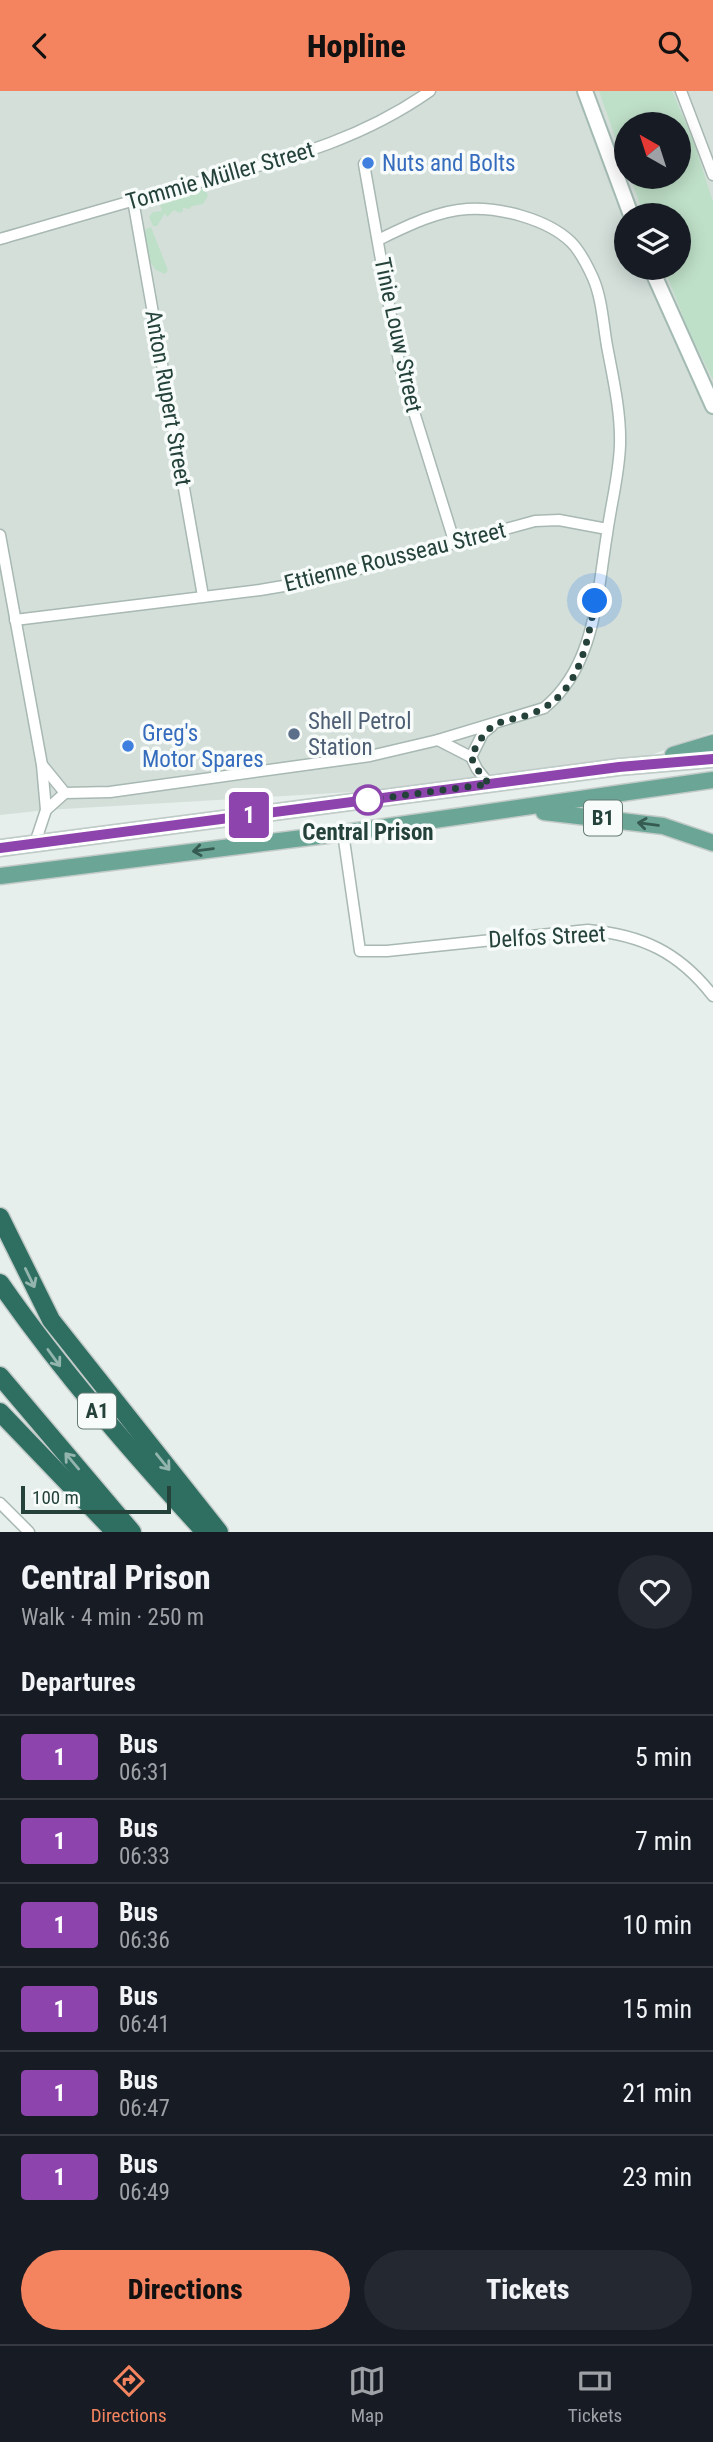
<!DOCTYPE html>
<meta charset="utf-8">
<style>
body{margin:0;font-family:"Roboto Condensed",sans-serif;background:#242831;color:#f1f3f6;height:100vh;display:flex;flex-direction:column;font-size:26px;white-space:nowrap}
*{box-sizing:border-box;margin:0}
p{font-size:23px;color:#9ea1a6}
.icon{flex:none;width:38px;height:38px;fill:none;stroke:currentColor;stroke-width:2;stroke-linecap:round;stroke-linejoin:round}
.map{position:relative;height:1441px;overflow:hidden}
.side{display:flex;flex-direction:column;background:#171b24;flex:1}
.side>*{flex:none}
.badge{padding:0 14px;border-radius:5px;font-size:24px;line-height:46px}
.needle{width:46px;rotate:321deg}
.controls{position:absolute;left:614px;top:21px;display:grid;gap:14px}
.controls a{display:grid;place-items:center;width:77px;height:77px;border-radius:50%;background:#171b24;box-shadow:0 4px 18px #0003;font-size:35px}
.scale{position:absolute;left:21px;bottom:18px;width:150px;box-sizing:border-box;padding-left:7px;border:4px solid #24423a;border-top:0;font-size:19px;line-height:24px;white-space:nowrap;color:#24423a;-webkit-text-stroke:5px #f7fbf9;paint-order:stroke}
.you{position:absolute;width:35px;height:35px;margin:-18px;border:5px solid #fff;border-radius:50%;background:#1a73e8;box-shadow:0 0 0 10px #1a73e833}
.map>.badge{position:absolute;translate:-50% -50%;box-shadow:0 0 0 4px #fff}
h2{padding:0 21px;font-size:26px;line-height:63px}
.round{display:grid;place-items:center;flex:none;width:74px;height:74px;border-radius:37px;background:#242831}
.head{display:flex;align-items:center;justify-content:space-between;height:119px;padding:0 21px}
h1{font-size:33px;font-weight:800;line-height:52px}
.cta{display:flex;gap:14px;margin-top:auto;padding:14px 21px}
.cta a{flex:1;height:80px;border-radius:42px;background:#f4845f;color:#111;font-size:28px;font-weight:800;line-height:80px;text-align:center}
.cta a+a{background:#242831;color:#f1f3f6}
ul{padding:0;list-style:none}
li{display:flex;align-items:center;gap:21px;height:84px;padding:0 21px;border-top:2px solid #363941}
li div{flex:1}
li b{display:block;font-size:26px}
li em{font-style:normal}
li .badge{min-width:77px;font-weight:700;text-align:center}
header{display:flex;justify-content:space-between;align-items:center;height:91px;padding:0 21px;background:#f4845f;color:#111;font-size:32px;font-weight:800}
.tabs{display:flex;justify-content:space-around;align-items:center;height:98px;border-top:2px solid #363941;background:#171b24;font-size:19px;color:#9ea1a6}
.tabs a{display:grid;justify-items:center;gap:4px}
.tabs .on{color:#f4845f}
.map>svg:first-child{display:block}
.built{fill:#d4dfda;fill-rule:evenodd}
.green{fill:#bfe0c8}
.lines{fill:none;stroke-linecap:round;stroke-linejoin:round}
.minor-casing{stroke:#a8b8b2;stroke-width:13}
.secondary-casing{stroke:#a4bbb3;stroke-width:18}
.primary-casing{stroke:#c2cac8;stroke-width:19}
.motorway-casing{stroke:#c2cac8;stroke-width:21}
.minor{stroke:#fff;stroke-width:10}
.secondary{stroke:#fff;stroke-width:14}
.primary{stroke:#6aa596;stroke-width:16}
.motorway{stroke:#2f6f62;stroke-width:18}
.oneway{stroke:#365b51}
.oneway2{stroke:#93b5ae}
.line-casing{stroke:#fff;stroke-width:16}
.line{stroke:#8e44ad;stroke-width:10}
.walk{stroke:#24423a;stroke-width:7;stroke-dasharray:0 12.6}
.shop-dot{fill:#3f7fe0;stroke:#f7fbf9;stroke-width:2.5}
.service-dot{fill:#5c6f8a;stroke:#f7fbf9;stroke-width:2.5}
.stop-dot{fill:#fff;stroke:#8e44ad;stroke-width:3.5}
.labels{text-anchor:middle;dominant-baseline:central;stroke-width:7;stroke-linejoin:round;paint-order:stroke}
.shield{fill:#f7fbf9;stroke:#637a73;stroke-width:2}
.shield-label{font-size:21px;font-weight:bold;fill:#24423a}
.shop-label{font-size:23px;fill:#366cbe;stroke:#f7fbf9;text-anchor:start}
.street-label{font-size:23px;fill:#24423a;stroke:#f7fbf9}
.service-label{font-size:23px;fill:#4e5e75;stroke:#f7fbf9;text-anchor:start}
.stop-label{font-size:23px;font-weight:bold;fill:#24423a;stroke:#f7fbf9}
</style>
<header><svg class="icon" aria-label="back" viewBox="0 0 24 24"><path d="M15 5l-7 7 7 7"/></svg>Hopline<svg class="icon" aria-label="search" viewBox="0 0 24 24"><circle cx="10" cy="10" r="6"/><path d="M15 15l6 6"/></svg></header>
<div class="map">
<svg width="713" height="1441" viewBox="0 0 713 1441">
<rect width="100%" height="100%" fill="#e6efeb"/>
<path class="built" d="M0,0H713V641L619,676L489,693L46,719L0,724ZM626,33H679V86H626ZM626,124H679V177H626Z"/>
<g class="green">
<polygon points="599,0 672,0 694,51 713,111 713,289 688,238 664,177 679,177 679,124 644,124 630,86 679,86 679,33 626,33 626,77"/>
<polygon points="200,98 206,100 208,105 203,113 192,115 189,118 183,117 183,120 180,122 174,119 167,126 165,122 157,135 153,135 149,126 153,121 162,120 159,111 161,109 172,109 180,104 184,105 187,100"/>
<path d="M151,136L168,179L165,183L156,179L148,168C149,157 142,147 146,138Z"/>
</g>
<g class="lines">
<g class="minor-casing">
<g id="minor">
<polyline points="681,0 713,84"/>
<polyline points="364,73 400,276 455,453"/>
<polyline points="133,109 203,505"/>
<path d="M0,148C63,130 126,111 189,94C278,69 353,54 430,0"/>
<polyline points="0,444 42,674 46,719 35,752"/>
<polyline points="15,529 260,499 319,489 535,430 559,429 607,438"/>
<polyline points="438,649 471,666 477,678 489,693"/>
<polyline points="471,666 483,642 492,635"/>
<polyline points="43,675 65,702"/>
<path d="M46,719L65,702L110,701L370,665L438,649L544,617C595,576 597,504 607,443C611,413 619,384 620,354C621,321 613,287 607,255C603,232 602,208 593,187C588,176 580,160 571,151C547,128 500,116 467,118C436,120 405,136 378,149"/>
<path d="M343,742L360,860H387L588,839C642,844 679,861 713,905"/>
<polyline points="0,1412 29,1441"/>
</g>
</g>
<g class="secondary-casing">
<g id="secondary">
<polyline points="585,0 631,124"/>
<polyline points="651,177 713,315"/>
</g>
</g>
<g class="primary-casing">
<g id="primary">
<polyline points="673,664 713,652"/>
<polyline points="544,721 663,735 713,752"/>
<polyline points="0,757 619,676 713,668"/>
<polyline points="0,785 343,742 713,689"/>
</g>
</g>
<g class="motorway-casing">
<g id="motorway">
<polyline points="0,1126 51,1229 219,1441"/>
<path d="M0,1192C62,1281 132,1361 205,1441"/>
<polyline points="0,1285 132,1441"/>
<polyline points="0,1321 115,1441"/>
</g>
</g>
<use href="#minor" class="minor"/>
<use href="#secondary" class="secondary"/>
<use href="#primary" class="primary"/>
<use href="#motorway" class="motorway"/>
</g>
<defs><path id="oneway-shaft" d="M-6 0H5M1.5-3L5.5 0L1.5 3" fill="none" stroke-width="1.6" stroke-linecap="round" stroke-linejoin="round" transform="scale(1.75)"/></defs>
<g class="oneway">
<use href="#oneway-shaft" transform="translate(648 733) rotate(-172)"/>
<use href="#oneway-shaft" transform="translate(203 759) rotate(173)"/>
</g>
<g class="oneway2">
<use href="#oneway-shaft" transform="translate(30 1187) rotate(64)"/>
<use href="#oneway-shaft" transform="translate(54 1267) rotate(54)"/>
<use href="#oneway-shaft" transform="translate(72 1370) rotate(-130)"/>
<use href="#oneway-shaft" transform="translate(163 1371) rotate(51)"/>
</g>
<g class="lines">
<g class="line-casing">
<polyline id="line" points="0,757 619,676 713,668"/>
</g>
<use href="#line" class="line"/>
<path class="walk" d="M368,709L489,693L477,678L471,666C494,616 508,638 545,616C581,595 588,548 595,510"/>
</g>
<g class="shop-dot">
<circle cx="368" cy="72" r="7"/>
<circle cx="128" cy="655" r="7"/>
</g>
<circle class="service-dot" cx="294" cy="643" r="7"/>
<circle class="stop-dot" cx="368" cy="709" r="14"/>
<g class="labels">
<g class="shield">
<rect x="584" y="709.5" width="38" height="35" rx="5"/>
<rect x="78" y="1302.5" width="38" height="35" rx="5"/>
</g>
<g class="shield-label">
<text x="603" y="727">B1</text>
<text x="97" y="1320">A1</text>
</g>
<g class="shop-label">
<text x="382" y="72">Nuts and Bolts</text>
<text x="142" y="642">Greg's<tspan x="142" dy="26">Motor Spares</tspan></text>
</g>
<g class="street-label">
<text transform="translate(220 85) rotate(-16)">Tommie Müller Street</text>
<text transform="translate(398 244) rotate(78)">Tinie Louw Street</text>
<text transform="translate(168 307) rotate(80)">Anton Rupert Street</text>
<text transform="translate(395 466) rotate(-14)">Ettienne Rousseau Street</text>
<text transform="translate(547 846) rotate(-3)">Delfos Street</text>
</g>
<g class="service-label">
<text x="308" y="630">Shell Petrol<tspan x="308" dy="26">Station</tspan></text>
</g>
<g class="stop-label">
<text x="368" y="741">Central Prison</text>
</g>
</g>
</svg>
<div class="controls">
<a><svg class="needle" viewBox="-14 -14 28 28"><path d="M0-13l5 13h-10z" fill="#e53935"/><path d="M0 13l5-13h-10z" fill="#9ea1a6"/></svg></a>
<a><svg class="icon" aria-label="layers" viewBox="0 0 24 24"><path d="M12 4l9 5-9 5-9-5zM3 14l9 5 9-5"/></svg></a>
</div>
<div class="scale">100 m</div>
<div class="you" style="left:595px;top:510px"></div>
<b class="badge" style="left:249px;top:724px;background:#8e44ad;color:#fff">1</b>
</div>
<section class="side">
<div class="head"><div><h1>Central Prison</h1><p>Walk · 4 min · 250 m</p></div><a class="round"><svg class="icon" aria-label="heart" viewBox="0 0 24 24"><path d="M12 20l-8-8c-3-5 5-10 8-4 3-6 11-1 8 4z"/></svg></a></div>
<h2>Departures</h2>
<ul>
<li><span class="badge" style="background:#8e44ad;color:#fff">1</span><div><b>Bus</b><p>06:31</p></div><em>5 min</em></li>
<li><span class="badge" style="background:#8e44ad;color:#fff">1</span><div><b>Bus</b><p>06:33</p></div><em>7 min</em></li>
<li><span class="badge" style="background:#8e44ad;color:#fff">1</span><div><b>Bus</b><p>06:36</p></div><em>10 min</em></li>
<li><span class="badge" style="background:#8e44ad;color:#fff">1</span><div><b>Bus</b><p>06:41</p></div><em>15 min</em></li>
<li><span class="badge" style="background:#8e44ad;color:#fff">1</span><div><b>Bus</b><p>06:47</p></div><em>21 min</em></li>
<li><span class="badge" style="background:#8e44ad;color:#fff">1</span><div><b>Bus</b><p>06:49</p></div><em>23 min</em></li>
</ul>
<div class="cta"><a>Directions</a><a>Tickets</a></div>
</section>
<nav class="tabs">
<a class="on"><svg class="icon" aria-label="directions" viewBox="0 0 24 24"><path d="M12 3l9 9-9 9-9-9zM9 14v-3h6M13 9l2 2-2 2"/></svg>Directions</a>
<a><svg class="icon" aria-label="map" viewBox="0 0 24 24"><path d="M3 6l6-2 6 2 6-2v14l-6 2-6-2-6 2zM9 4v14M15 6v14"/></svg>Map</a>
<a><svg class="icon" aria-label="tickets" viewBox="0 0 24 24"><path d="M3 7h18v10H3zM15 7v10"/></svg>Tickets</a>
</nav>
